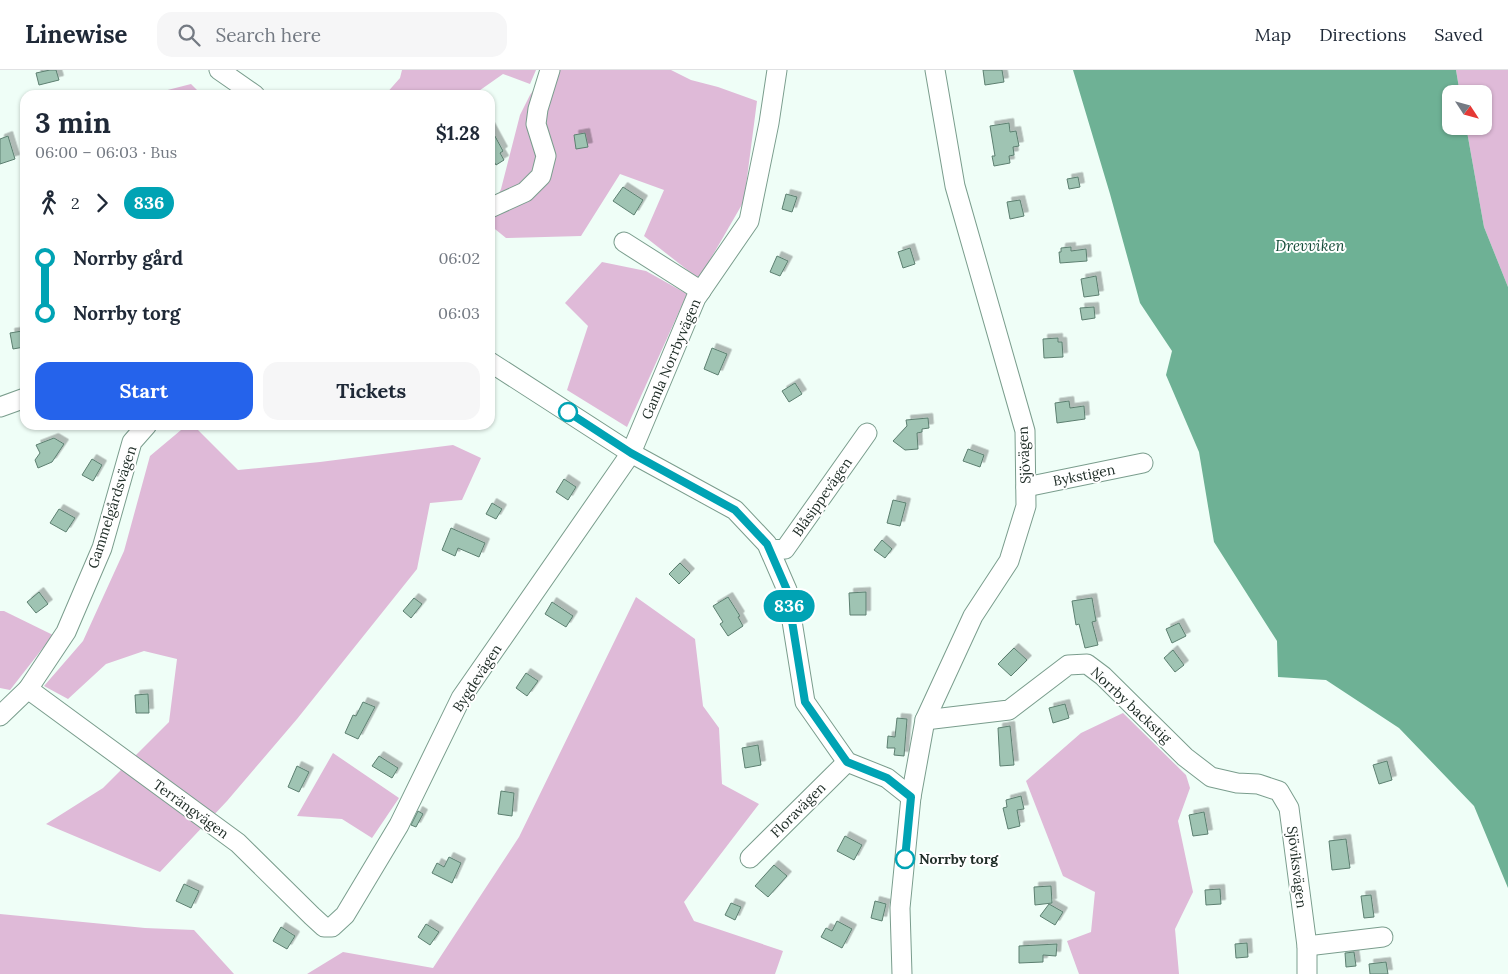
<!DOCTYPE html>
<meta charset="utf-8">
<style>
body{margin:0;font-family:Lora,serif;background:#f6f6f7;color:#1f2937;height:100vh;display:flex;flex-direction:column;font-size:19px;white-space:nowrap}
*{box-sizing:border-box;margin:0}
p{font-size:16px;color:#747a83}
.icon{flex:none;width:28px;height:28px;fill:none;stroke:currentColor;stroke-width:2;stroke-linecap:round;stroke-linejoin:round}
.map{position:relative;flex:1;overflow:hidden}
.drawer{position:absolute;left:20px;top:20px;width:475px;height:340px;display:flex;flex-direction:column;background:#fff;border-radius:15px;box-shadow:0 1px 4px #0004}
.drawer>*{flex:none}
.badge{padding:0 10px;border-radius:16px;font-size:18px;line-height:32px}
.needle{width:32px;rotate:126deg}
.tools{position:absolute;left:1442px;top:15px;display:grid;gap:10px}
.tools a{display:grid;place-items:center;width:50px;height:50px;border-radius:10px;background:#fff;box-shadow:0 1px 4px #0004;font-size:25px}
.map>.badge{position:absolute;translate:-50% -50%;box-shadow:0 0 0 2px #fff}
.legs{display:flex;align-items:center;gap:8px;height:55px;padding:0 15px;font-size:16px}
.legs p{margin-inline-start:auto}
.overview{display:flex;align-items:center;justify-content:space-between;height:85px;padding:0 15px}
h1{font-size:28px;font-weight:700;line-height:38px}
.action{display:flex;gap:10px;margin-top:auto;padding:10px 15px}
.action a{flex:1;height:58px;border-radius:15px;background:#2563eb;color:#fff;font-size:20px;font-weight:700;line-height:58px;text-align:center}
.action a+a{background:#f6f6f7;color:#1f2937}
ul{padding:0 15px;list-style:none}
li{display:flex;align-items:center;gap:18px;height:55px;font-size:19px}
li i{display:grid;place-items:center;width:8px;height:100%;margin:0 6px;background:currentColor}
li i::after{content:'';width:12px;height:12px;margin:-6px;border:4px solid;border-radius:50%;background:#fff}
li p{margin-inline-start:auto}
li:first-child i{background:linear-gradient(#0000 50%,currentColor 0)}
li:last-child i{background:linear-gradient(currentColor 50%,#0000 0)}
header{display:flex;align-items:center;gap:30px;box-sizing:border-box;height:70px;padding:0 25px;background:#fff;border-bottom:1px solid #e0e1e3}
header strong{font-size:24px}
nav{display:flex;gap:28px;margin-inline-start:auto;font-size:18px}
.search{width:350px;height:45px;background:#f6f6f7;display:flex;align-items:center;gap:12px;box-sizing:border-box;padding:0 18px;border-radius:15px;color:#747a83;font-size:19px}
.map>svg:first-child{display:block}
.green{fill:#dfbad8}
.water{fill:#6eb195}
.building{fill:#9fc4b3;stroke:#5c7f70;filter:url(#shadow)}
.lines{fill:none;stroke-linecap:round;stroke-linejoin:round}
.minor-casing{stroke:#7a9d8d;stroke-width:21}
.minor{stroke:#fff;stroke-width:19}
.line-1-casing{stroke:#fff;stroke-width:11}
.line-1{stroke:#00a3b4;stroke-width:8}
.stop-1-dot{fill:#fff;stroke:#00a3b4;stroke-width:2.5}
.labels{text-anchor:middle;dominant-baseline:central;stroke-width:4;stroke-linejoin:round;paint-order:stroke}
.street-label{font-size:14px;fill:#202e28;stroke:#fff}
.stop-label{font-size:14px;font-weight:bold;fill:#202e28;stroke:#fff;text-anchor:start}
.water-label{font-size:15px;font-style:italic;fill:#164d3a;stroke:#fff}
</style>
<header>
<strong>Linewise</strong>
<div class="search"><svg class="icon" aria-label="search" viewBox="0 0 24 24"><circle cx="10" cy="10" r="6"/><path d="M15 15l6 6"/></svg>Search here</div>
<nav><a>Map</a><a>Directions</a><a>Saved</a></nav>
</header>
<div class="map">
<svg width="1508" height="904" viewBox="0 0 1508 904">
<defs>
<filter id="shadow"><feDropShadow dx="4.5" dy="-4.5" stdDeviation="0" flood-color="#0004"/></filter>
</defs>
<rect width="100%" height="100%" fill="#effef7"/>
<g class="green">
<polygon points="402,0 536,0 530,14 503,4 476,23 475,25 385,25 400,8"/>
<polygon points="547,0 671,0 691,10 718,17 757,31 744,131 699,209 644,166 664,120 620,104 581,166 506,168 490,155 490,141 501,119 520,45 530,25"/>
<polygon points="1456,0 1508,0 1508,217 1484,157 1466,56 1484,56 1484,24 1460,24"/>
<polygon points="191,14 202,25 148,25"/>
<polygon points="602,192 646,201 687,224 627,357 567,320 588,256 565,233"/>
<polygon points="187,355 193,355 238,400 320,392 453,375 481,388 462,430 430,433 417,499 297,649 227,731 160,802 46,754 103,718 169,652 177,589 144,581 106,594 68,629 44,616 83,571 124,481 150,386"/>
<polygon points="636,527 695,569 703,636 719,658 722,714 759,734 684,832 694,851 783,881 775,904 307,904 343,882 433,898 519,767"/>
<polygon points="0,541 4,541 53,565 10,620 0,618"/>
<polygon points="1123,643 1186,705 1190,718 1178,751 1193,822 1175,859 1179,904 1079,904 1067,871 1091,862 1095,822 1063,806 1026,711 1081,663"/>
<polygon points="333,683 399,728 372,768 342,749 297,746"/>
<polygon points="0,844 145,858 194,860 234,904 0,904"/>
</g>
<polygon class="water" points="1073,0 1456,0 1460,24 1451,24 1451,56 1466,56 1484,157 1508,217 1508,818 1474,736 1399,658 1326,610 1278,607 1277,571 1214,472 1199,382 1166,305 1172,281 1140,233 1110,124"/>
<g class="building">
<polygon points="50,0 56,0 59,10 39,15 36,3"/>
<polygon points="983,0 1002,0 1004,12 985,15"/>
<polygon points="1009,53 1010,62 1016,61 1019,76 1013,77 1014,85 1009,86 1010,93 994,96 992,86 995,86 990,56"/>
<polygon points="490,57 503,81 500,83 504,90 496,95 492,88 490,89"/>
<polygon points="585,63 588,77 576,79 574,65"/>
<polygon points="8,66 15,89 0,94 0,69"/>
<polygon points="1078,107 1080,117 1069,119 1067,109"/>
<polygon points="623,117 643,130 634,145 613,131"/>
<polygon points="786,124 797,127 792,142 782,139"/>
<polygon points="1020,130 1024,146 1010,149 1007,132"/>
<polygon points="1071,177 1071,181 1086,179 1087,191 1060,193 1059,182 1061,182 1061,178"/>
<polygon points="910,178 915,194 903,198 898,182"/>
<polygon points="777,186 788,191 780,206 770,202"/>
<polygon points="1096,206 1099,225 1084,227 1081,209"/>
<polygon points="1094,237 1095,248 1082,250 1080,238"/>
<polygon points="22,261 24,277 13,279 10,263"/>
<polygon points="1058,268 1058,272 1062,272 1063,287 1044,288 1043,269"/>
<polygon points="712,278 727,284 718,305 704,299"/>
<polygon points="795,313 802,324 789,332 782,321"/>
<polygon points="1069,331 1070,338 1084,336 1085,349 1057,353 1055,333"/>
<polygon points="928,348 929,358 922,359 922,362 917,363 918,379 905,380 893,371 907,356 906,350"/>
<polygon points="54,368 64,374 52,392 38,398 35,390 40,383 36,375"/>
<polygon points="968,379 984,385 980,397 963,391"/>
<polygon points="92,389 102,395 93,411 82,405"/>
<polygon points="564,409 576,417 568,430 556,422"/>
<polygon points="893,430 906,433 900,456 887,453"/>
<polygon points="492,433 502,439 496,449 486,444"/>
<polygon points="59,439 75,448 66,462 50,453"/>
<polygon points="451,458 485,473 479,487 458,478 455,486 442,480"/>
<polygon points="882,470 892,479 885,488 874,480"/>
<polygon points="680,493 690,503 679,514 669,504"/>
<polygon points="39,522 48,534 36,543 27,532"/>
<polygon points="866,522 866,545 850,545 849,523"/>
<polygon points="728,527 740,546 738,547 743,556 728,566 720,554 723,552 713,536"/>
<polygon points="414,528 422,534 411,548 403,541"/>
<polygon points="1092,528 1096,551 1092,552 1098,575 1085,578 1079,554 1076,555 1072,531"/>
<polygon points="552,532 573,546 566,557 545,544"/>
<polygon points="1179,553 1186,566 1172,573 1166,559"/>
<polygon points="1014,578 1027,590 1011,606 998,594"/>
<polygon points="1173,580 1184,595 1175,602 1164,588"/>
<polygon points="526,603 538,611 527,626 516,618"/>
<polygon points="148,624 149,643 136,643 135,625"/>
<polygon points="363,632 375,637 358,669 345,663 353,645 356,646"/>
<polygon points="1065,634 1069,648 1053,653 1049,638"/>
<polygon points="897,648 907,649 904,686 894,685 895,678 887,678 888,666 895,667"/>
<polygon points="1010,656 1014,695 1000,696 998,658"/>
<polygon points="758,675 761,695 745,698 742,678"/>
<polygon points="379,686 398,698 392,708 372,696"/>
<polygon points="1387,691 1392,710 1379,714 1373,695"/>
<polygon points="297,696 309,702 299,722 288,717"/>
<polygon points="501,721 514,723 512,746 498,744"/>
<polygon points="1021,726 1024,739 1017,740 1020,756 1008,759 1003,738 1007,737 1006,730"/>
<polygon points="418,741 423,744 416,757 411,755"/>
<polygon points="1204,742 1208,764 1193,766 1189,745"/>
<polygon points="845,766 862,775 854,790 837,781"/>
<polygon points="1346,769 1350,798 1332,800 1329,771"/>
<polygon points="449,787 461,793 452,813 432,803 437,793 444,797"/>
<polygon points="774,795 787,806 768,827 755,816"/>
<polygon points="184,814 199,821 191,838 176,831"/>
<polygon points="1051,816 1052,833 1035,835 1034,817"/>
<polygon points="1220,819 1221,834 1206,835 1205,820"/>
<polygon points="1371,825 1374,847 1364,848 1361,826"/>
<polygon points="875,831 886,834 882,851 871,848"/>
<polygon points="731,833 741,837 735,850 725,845"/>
<polygon points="1049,834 1063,842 1055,855 1040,846"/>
<polygon points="837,851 852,859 842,878 821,867 826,858 832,861"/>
<polygon points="426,854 439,862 430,875 418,867"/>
<polygon points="281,857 295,866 287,879 273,871"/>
<polygon points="1247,873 1248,887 1236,888 1235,874"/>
<polygon points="1057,874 1056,886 1043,885 1043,892 1019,893 1019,876"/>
<polygon points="1354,882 1356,896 1346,897 1345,883"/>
<polygon points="1386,892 1388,904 1370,904 1369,894"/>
</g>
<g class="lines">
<g class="minor-casing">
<g id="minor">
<polyline points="219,0 255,25"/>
<polyline points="490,138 525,122 541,106 546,86 536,54 538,39 550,0"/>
<polyline points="624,172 701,221"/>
<polyline points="490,292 631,383 735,440 767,474 787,520 805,632 847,692 887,708 911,727 900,838 902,904"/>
<polyline points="0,337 25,328"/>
<polyline points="1026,417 1143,393"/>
<polyline points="770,480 785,479 867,363"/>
<polyline points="28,619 238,773 312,846 324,857 332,857 345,845 399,755 461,628 631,383 696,228 749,151 769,53 777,0"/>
<polyline points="0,646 28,619 66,562 102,478 132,372 147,355"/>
<polyline points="925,650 1009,640 1068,595 1087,594 1103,606 1185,687 1211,707 1237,713 1258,714 1279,721 1289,738 1307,876 1307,904"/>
<polyline points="911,727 925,650 973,546 1009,491 1026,436 1025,361 955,116 935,0"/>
<polyline points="750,788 847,692"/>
<polyline points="1307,876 1383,867"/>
</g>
</g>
<use href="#minor" class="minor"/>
</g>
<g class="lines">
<g class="line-1-casing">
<polyline id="line-1" points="568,342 631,383 735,440 767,474 787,520 805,632 847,692 887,708 911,727 905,789"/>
</g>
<use href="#line-1" class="line-1"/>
</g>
<g class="stop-1-dot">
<circle cx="568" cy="342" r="9"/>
<circle cx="905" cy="789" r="9"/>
</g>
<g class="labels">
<g class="street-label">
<text transform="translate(671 289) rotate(-67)">Gamla Norrbyvägen</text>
<text transform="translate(1024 385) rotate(-93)">Sjövägen</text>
<text transform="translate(1084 405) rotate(-11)">Bykstigen</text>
<text transform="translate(822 427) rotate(-55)">Blåsippevägen</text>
<text transform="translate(112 437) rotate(-72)">Gammelgårdsvägen</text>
<text transform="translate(477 608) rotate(-57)">Bygdevägen</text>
<text transform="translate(1131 635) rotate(43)">Norrby backstig</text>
<text transform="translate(191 739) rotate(36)">Terrängvägen</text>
<text transform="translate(798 740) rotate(-45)">Floravägen</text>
<text transform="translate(1297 797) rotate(83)">Sjöviksvägen</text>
</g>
<g class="stop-label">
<text x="919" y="789">Norrby torg</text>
</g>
<g class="water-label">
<text x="1310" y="175">Drevviken</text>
</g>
</g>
</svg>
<div class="tools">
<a><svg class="needle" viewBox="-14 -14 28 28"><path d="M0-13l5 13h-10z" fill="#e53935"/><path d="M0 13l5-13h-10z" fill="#747a83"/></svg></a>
</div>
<b class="badge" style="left:789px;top:536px;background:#00a3b4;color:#fff">836</b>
<section class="drawer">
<div class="overview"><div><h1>3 min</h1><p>06:00 – 06:03 · Bus</p></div><b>$1.28</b></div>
<div class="legs"><svg class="icon" aria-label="walk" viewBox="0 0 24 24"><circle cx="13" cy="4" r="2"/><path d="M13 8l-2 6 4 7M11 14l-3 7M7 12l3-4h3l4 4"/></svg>2<svg class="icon" aria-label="forward" viewBox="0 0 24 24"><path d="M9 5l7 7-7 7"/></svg><b class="badge" style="background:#00a3b4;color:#fff">836</b></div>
<ul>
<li><i style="color:#00a3b4"></i><b>Norrby gård</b><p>06:02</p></li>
<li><i style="color:#00a3b4"></i><b>Norrby torg</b><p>06:03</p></li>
</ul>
<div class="action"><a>Start</a><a>Tickets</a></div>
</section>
</div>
